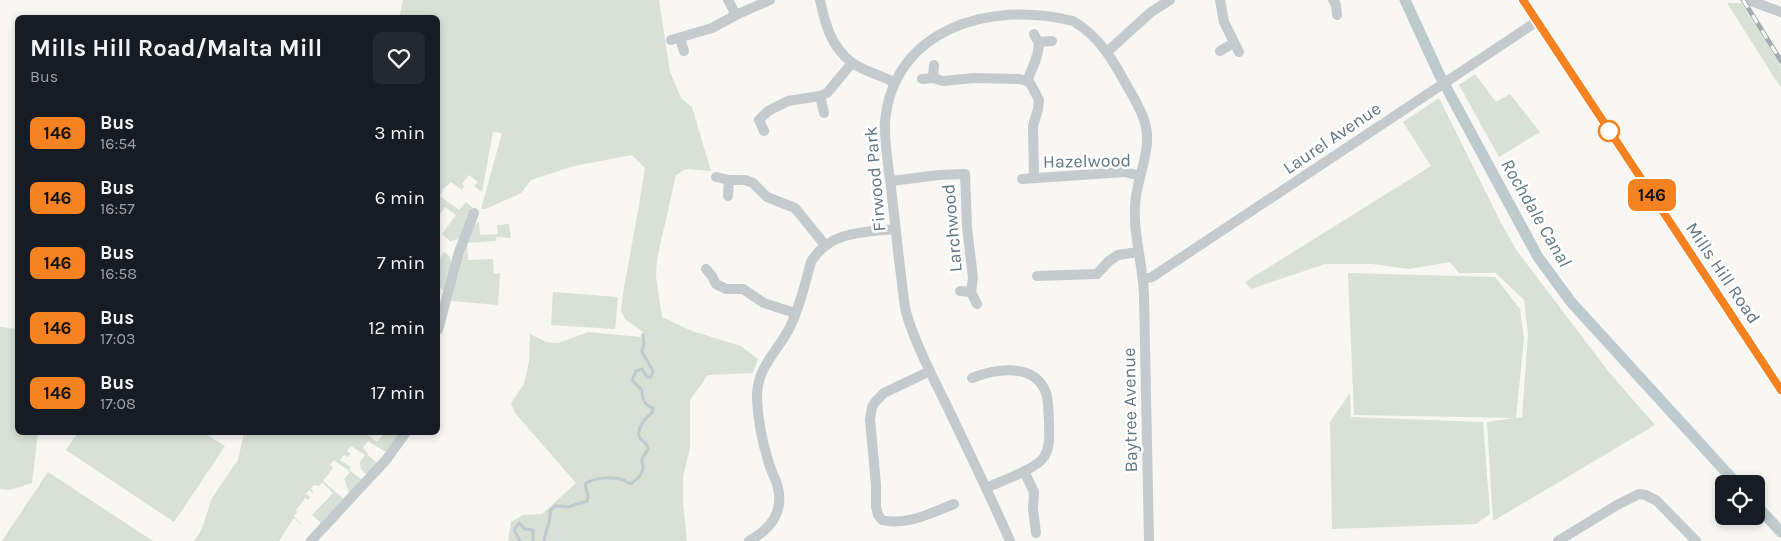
<!DOCTYPE html>
<style>
body{margin:0;font-family:Karla,sans-serif;background:#242831;color:#f1f3f6;height:100vh;display:flex;flex-direction:column;font-size:19px;white-space:nowrap}
*{box-sizing:border-box;margin:0}
p{font-size:16px;color:#9ea1a6}
.icon{flex:none;width:28px;height:28px;fill:none;stroke:currentColor;stroke-width:2;stroke-linecap:round;stroke-linejoin:round}
.map{position:relative;flex:1;overflow:hidden}
.side{position:absolute;left:15px;top:15px;width:425px;height:420px;display:flex;flex-direction:column;background:#171b24;border-radius:8px;box-shadow:0 2px 8px #0003}
.side>*{flex:none}
.badge{padding:0 10px;border-radius:8px;font-size:18px;line-height:32px}
.buttons{position:absolute;left:1715px;top:475px;display:grid;gap:10px}
.buttons a{display:grid;place-items:center;width:50px;height:50px;border-radius:8px;background:#171b24;box-shadow:0 2px 8px #0003;font-size:25px}
.map>.badge{position:absolute;translate:-50% -50%;box-shadow:0 0 0 2px #fff}
.round{display:grid;place-items:center;flex:none;width:52px;height:52px;border-radius:8px;background:#242831}
.headline{display:flex;align-items:center;justify-content:space-between;height:85px;padding:0 15px}
h1{font-size:24px;font-weight:700;line-height:38px}
ul{padding:0;list-style:none}
li{display:flex;align-items:center;gap:15px;height:65px;padding:0 15px}
li div{flex:1}
li b{display:block;font-size:19px}
li em{font-style:normal}
li .badge{min-width:55px;font-weight:700;text-align:center}
.map>svg:first-child{display:block}
.green{fill:#d9e0d5}
.lines{fill:none;stroke-linecap:round;stroke-linejoin:round}
.stream{stroke:#bdcace;stroke-width:3}
.canal{stroke:#bdcace;stroke-width:11}
.minor{stroke:#c5cacd;stroke-width:10}
.rail-casing{stroke:#a5adb2;stroke-width:5}
.rail{stroke:#fff;stroke-width:3;stroke-dasharray:9;stroke-linecap:butt}
.line-casing{stroke:#fff;stroke-width:11}
.line{stroke:#f58220;stroke-width:8}
.stop-dot{fill:#fff;stroke:#f58220;stroke-width:2.5}
.labels{text-anchor:middle;dominant-baseline:central;stroke-width:5;stroke-linejoin:round;paint-order:stroke}
.street-label{font-size:18px;fill:#607582;stroke:#fff}
.water-label{font-size:19px;font-style:italic;fill:#5f7b83;stroke:#fff}
</style>
<div class="map">
<svg width="1781" height="541" viewBox="0 0 1781 541">
<rect width="100%" height="100%" fill="#f8f7f4"/>
<g class="green">
<polygon points="403,0 659,0 670,72 681,98 692,107 711,171 686,169 676,175 657,259 656,278 662,317 692,331 741,346 758,359 753,373 708,375 690,400 690,448 683,476 683,503 687,541 508,541 511,522 523,515 542,514 576,483 515,413 511,403 524,384 529,362 530,334 546,342 558,343 588,332 641,337 643,332 625,319 621,312 623,293 638,211 645,168 632,155 574,166 531,180 521,193 486,209 481,209 502,133 493,132 482,192 474,186 478,182 469,175 462,184 464,186 462,190 451,182 442,190 443,191 440,196 459,210 466,202 472,207 460,237 456,240 450,241 442,234 456,215 445,207 438,217 438,18 399,18"/>
<polygon points="1727,3 1741,3 1781,66 1781,88"/>
<polygon points="1475,74 1496,102 1510,94 1540,132 1499,157 1459,85"/>
<polygon points="1439,98 1502,225 1517,251 1608,371 1655,425 1493,521 1487,422 1514,418 1354,415 1348,273 1495,277 1520,309 1524,339 1516,418 1522,418 1528,334 1524,300 1496,273 1459,273 1450,262 1409,269 1372,264 1325,264 1251,289 1245,282 1431,166 1403,122"/>
<polygon points="479,222 480,235 498,234 497,225 509,224 511,238 496,237 496,241 467,243 468,260 493,259 494,274 500,273 498,305 451,301 467,243 474,225"/>
<polygon points="444,252 450,257 451,264 444,291 438,286 438,261"/>
<polygon points="553,292 618,297 615,329 551,325"/>
<polygon points="0,327 17,329 18,432 38,433 32,483 10,490 0,489"/>
<polygon points="1350,393 1351,417 1483,422 1490,514 1476,524 1332,529 1330,422"/>
<polygon points="78,432 204,433 225,446 174,522 66,450"/>
<polygon points="244,433 365,433 377,442 384,433 396,433 399,435 386,452 368,441 363,448 368,453 367,454 377,463 367,475 361,469 360,462 365,455 351,446 347,451 351,454 348,457 344,455 340,460 351,467 349,470 362,480 349,493 344,479 350,472 334,460 330,465 333,468 323,481 344,499 321,523 312,515 333,493 322,482 319,486 314,485 311,488 314,494 309,490 306,494 310,497 308,500 305,498 296,510 297,512 294,516 303,526 294,518 279,541 194,541 201,531 212,498 238,460"/>
<polygon points="48,472 153,541 2,541"/>
</g>
<g class="lines">
<g class="stream">
<polyline points="520,541 514,530 519,523 525,529 533,530 533,541"/>
<path d="M544,541C545,530 551,524 550,511L555,506L568,507L587,501L588,496L585,484C595,477 613,476 624,480C626,482 628,483 631,484L640,476L643,469L642,459L648,449C647,442 644,443 640,438C635,430 646,417 652,413L653,408C644,405 642,399 642,390L632,380L636,371L642,369L647,377H651L653,371L642,352L644,343L643,335"/>
</g>
<g class="canal">
<polyline points="1405,0 1439,74 1538,257 1571,302 1737,484"/>
<polyline points="1756,505 1781,532"/>
</g>
<g class="minor">
<polyline points="728,0 736,15"/>
<path d="M820,0C825,24 831,46 851,62C861,70 882,76 894,82"/>
<polyline points="1220,0 1224,22 1239,52"/>
<polyline points="1333,0 1336,5 1337,15"/>
<polyline points="1523,0 1781,390"/>
<polyline points="1748,0 1781,12"/>
<polyline points="680,38 684,51"/>
<polyline points="671,40 712,28 736,15 770,0"/>
<polyline points="1039,42 1052,41"/>
<polyline points="1220,51 1234,43"/>
<polyline points="1107,52 1151,12 1170,0"/>
<polyline points="933,78 934,65"/>
<polyline points="922,79 933,78 943,81 974,78 1019,79 1027,81 1030,83 1039,100 1038,109 1033,126 1034,178"/>
<path d="M1027,81C1031,71 1041,52 1038,41C1037,39 1035,37 1034,34"/>
<polyline points="820,96 824,113"/>
<polyline points="764,131 759,120 768,111 788,101 820,96 827,93 852,63"/>
<polyline points="716,177 729,180"/>
<polyline points="1022,179 1125,172 1140,176"/>
<polyline points="891,181 939,175 965,174 967,227 973,278 971,292 977,304"/>
<polyline points="728,196 729,180 745,180 753,183 767,197 795,208 825,245"/>
<polyline points="706,269 712,276 716,284 726,289 743,289 764,303 795,313"/>
<polyline points="1037,276 1097,274 1109,261 1118,255 1138,252"/>
<polyline points="1144,279 1152,277 1536,22"/>
<polyline points="960,291 971,292"/>
<polyline points="438,330 459,252 474,213"/>
<path d="M930,371L884,393L876,401L872,407L870,419L876,485V507L878,515L882,520C907,526 931,513 954,504"/>
<path d="M972,378C995,369 1035,362 1046,393C1049,401 1048,411 1049,420C1049,432 1051,446 1044,457C1035,470 1001,481 986,488"/>
<polyline points="1024,471 1034,492 1033,509 1036,533"/>
<polyline points="311,541 386,460 406,432"/>
<path d="M749,541C769,530 784,513 778,488C776,478 770,470 768,460C762,441 758,419 757,399C756,367 777,353 790,327C800,307 805,283 811,262C829,231 864,232 895,229"/>
<path d="M1010,541C990,495 968,450 946,404C932,376 915,343 906,312C903,298 902,282 900,267C897,244 895,221 892,197C890,173 884,147 885,122C893,29 990,0 1073,21C1099,36 1113,60 1127,86C1133,96 1139,106 1143,117C1154,144 1140,169 1136,196C1131,229 1143,262 1144,295L1149,541"/>
<polyline points="1558,541 1617,505 1639,494 1646,495 1657,501 1696,541"/>
</g>
<g class="rail-casing">
<polyline id="rail" points="1743,0 1781,61"/>
</g>
<use href="#rail" class="rail"/>
</g>
<g class="lines">
<g class="line-casing">
<polyline id="line" points="1523,0 1781,390"/>
</g>
<use href="#line" class="line"/>
</g>
<circle class="stop-dot" cx="1609" cy="131" r="10"/>
<g class="labels">
<g class="street-label">
<text transform="translate(1332 138) rotate(-34)">Laurel Avenue</text>
<text transform="translate(1087 161) rotate(-1)">Hazelwood</text>
<text transform="translate(875 179) rotate(-95)">Firwood Park</text>
<text transform="translate(952 228) rotate(-95)">Larchwood</text>
<text transform="translate(1723 273) rotate(56)">Mills Hill Road</text>
<text transform="translate(1130 410) rotate(-91)">Baytree Avenue</text>
</g>
<g class="water-label">
<text transform="translate(1536 213) rotate(60)">Rochdale Canal</text>
</g>
</g>
</svg>
<div class="buttons">
<a><svg class="icon" aria-label="locate" viewBox="0 0 24 24"><circle cx="12" cy="12" r="6"/><path d="M12 2v4M12 18v4M2 12h4M18 12h4"/></svg></a>
</div>
<b class="badge" style="left:1652px;top:195px;background:#f58220;color:#111">146</b>
<section class="side">
<div class="headline"><div><h1>Mills Hill Road/Malta Mill</h1><p>Bus</p></div><a class="round"><svg class="icon" aria-label="heart" viewBox="0 0 24 24"><path d="M12 20l-8-8c-3-5 5-10 8-4 3-6 11-1 8 4z"/></svg></a></div>
<ul>
<li><span class="badge" style="background:#f58220;color:#111">146</span><div><b>Bus</b><p>16:54</p></div><em>3 min</em></li>
<li><span class="badge" style="background:#f58220;color:#111">146</span><div><b>Bus</b><p>16:57</p></div><em>6 min</em></li>
<li><span class="badge" style="background:#f58220;color:#111">146</span><div><b>Bus</b><p>16:58</p></div><em>7 min</em></li>
<li><span class="badge" style="background:#f58220;color:#111">146</span><div><b>Bus</b><p>17:03</p></div><em>12 min</em></li>
<li><span class="badge" style="background:#f58220;color:#111">146</span><div><b>Bus</b><p>17:08</p></div><em>17 min</em></li>
</ul>
</section>
</div>
